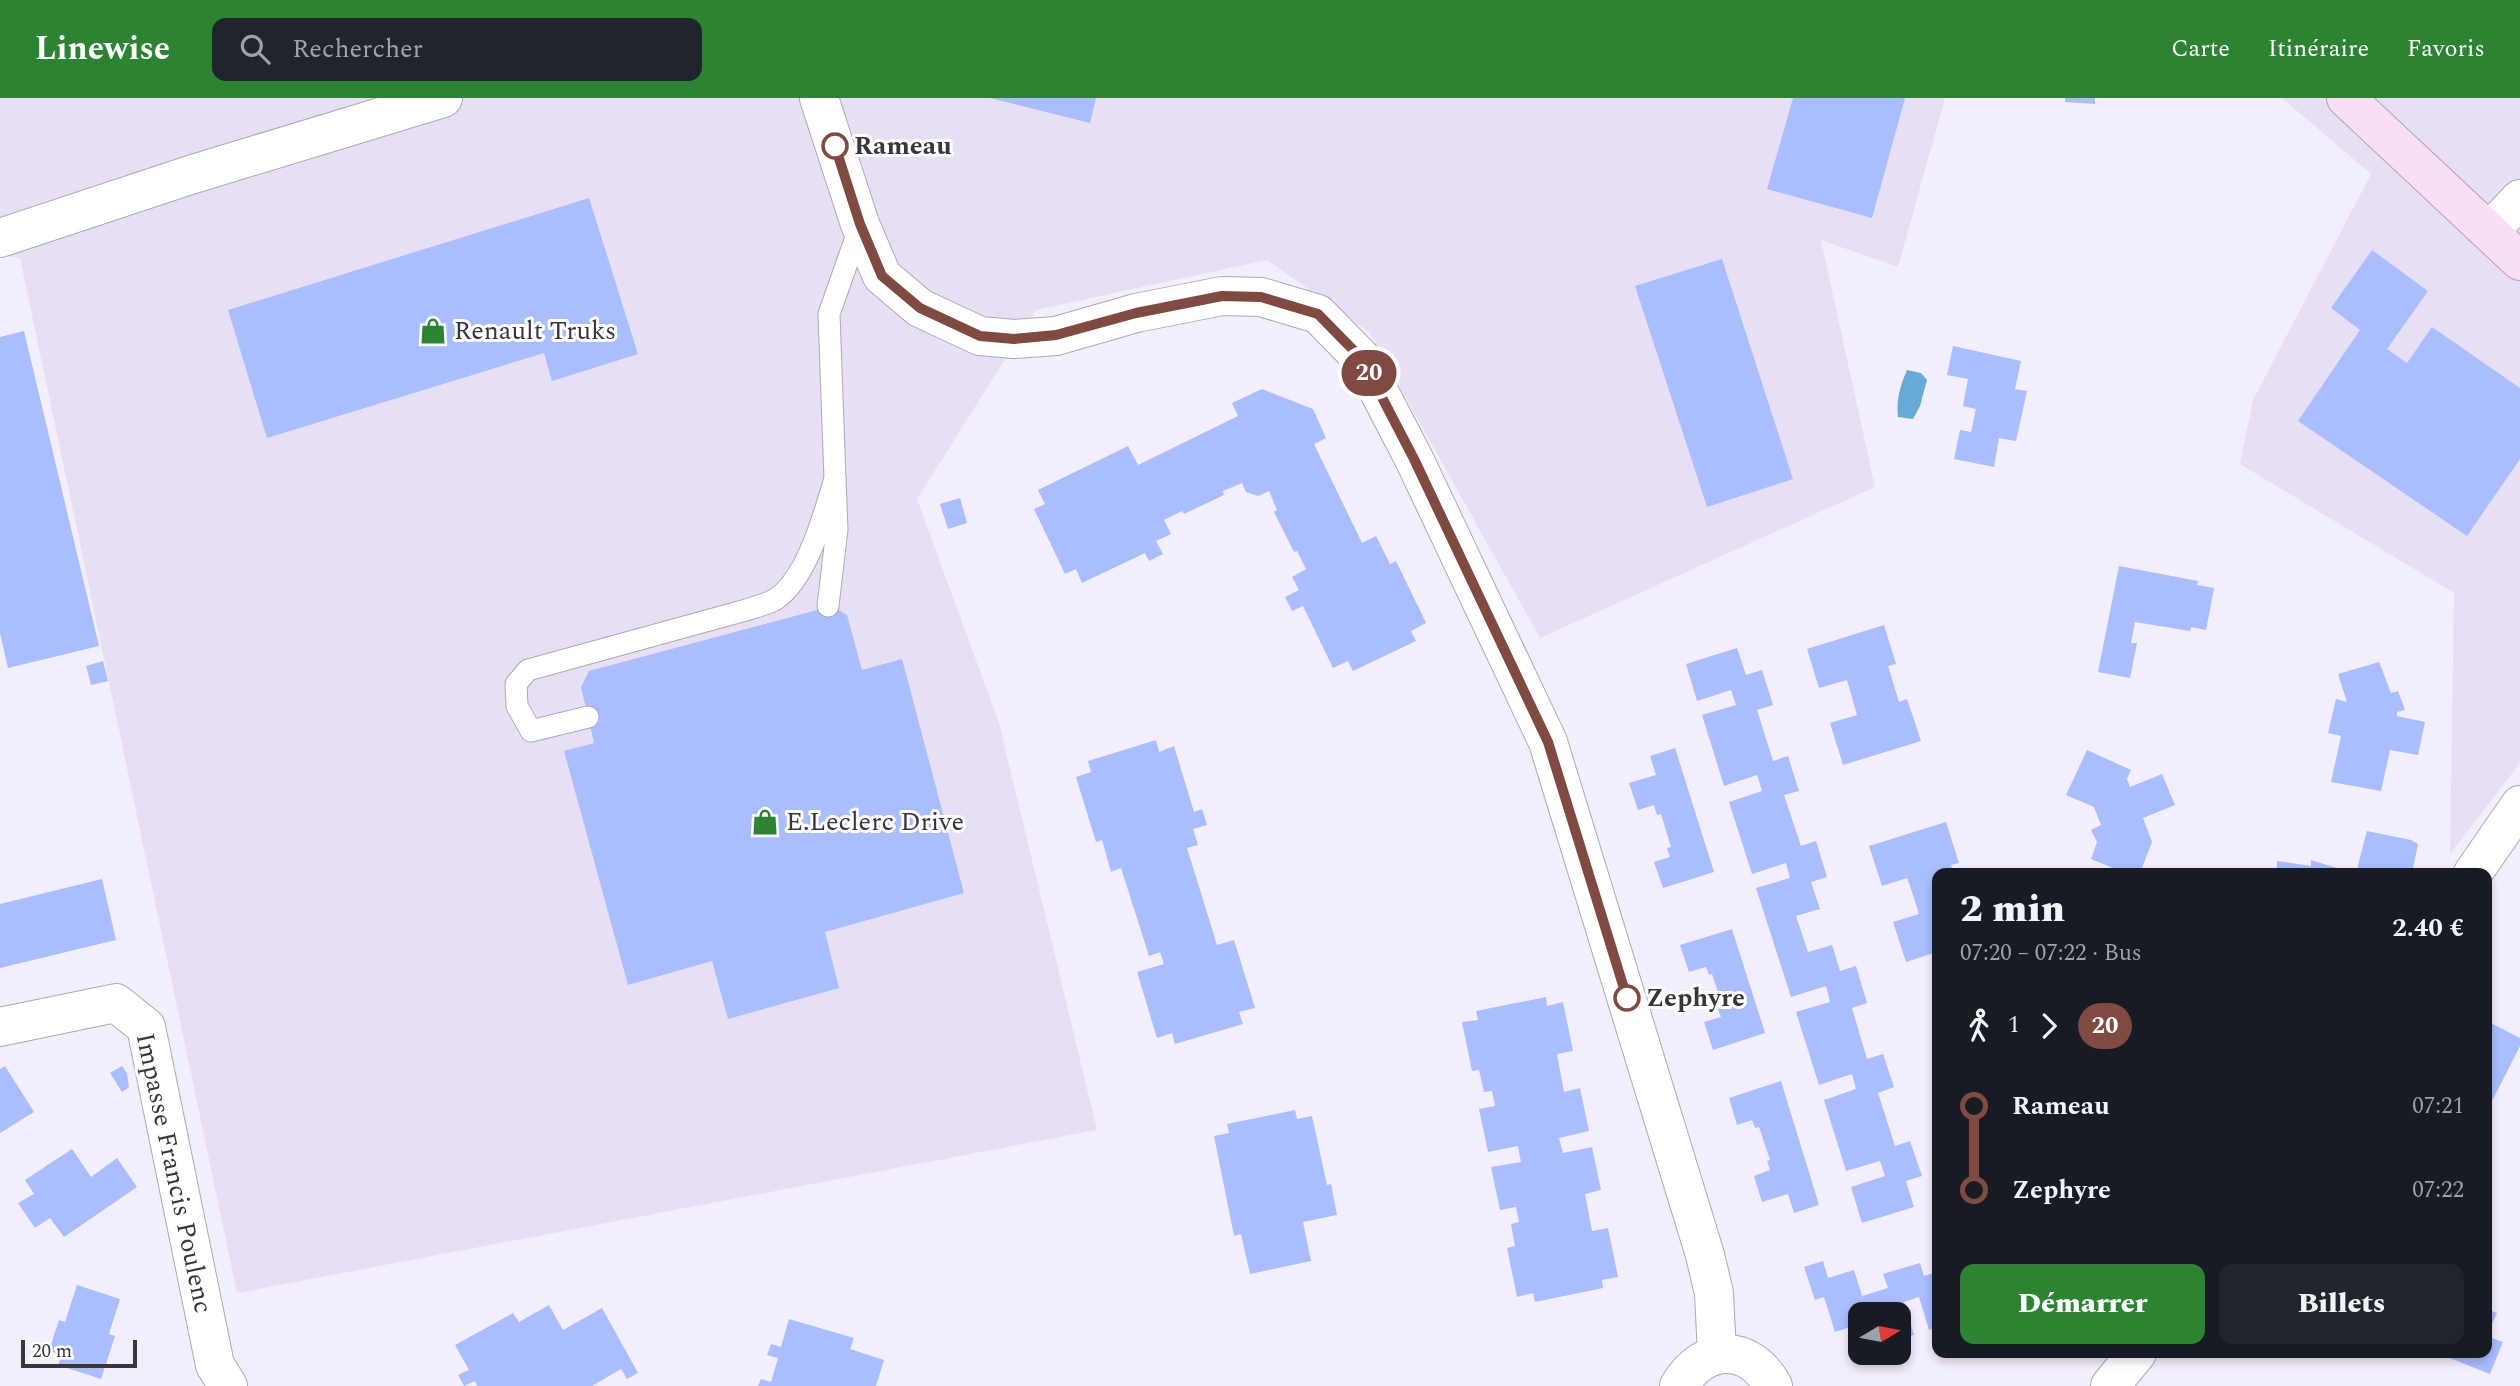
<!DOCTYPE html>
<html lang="fr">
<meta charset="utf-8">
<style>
body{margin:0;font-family:Spectral,serif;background:#20242c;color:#f1f3f6;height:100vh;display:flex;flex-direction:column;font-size:26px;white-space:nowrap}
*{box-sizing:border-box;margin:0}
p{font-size:23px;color:#9ea1a6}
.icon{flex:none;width:38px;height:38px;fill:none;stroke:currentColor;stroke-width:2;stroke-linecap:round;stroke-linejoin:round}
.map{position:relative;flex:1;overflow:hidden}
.details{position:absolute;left:1932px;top:770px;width:560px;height:490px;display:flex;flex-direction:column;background:#171b24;border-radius:14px;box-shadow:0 4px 10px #0003}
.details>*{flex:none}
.badge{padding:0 14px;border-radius:23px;font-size:24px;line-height:46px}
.needle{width:46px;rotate:80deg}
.tools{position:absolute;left:1848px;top:1204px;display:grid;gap:14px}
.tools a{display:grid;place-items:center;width:63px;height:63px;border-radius:14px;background:#171b24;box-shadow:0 4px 10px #0003;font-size:35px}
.scale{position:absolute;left:21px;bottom:18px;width:116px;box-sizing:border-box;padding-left:7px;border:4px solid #38363b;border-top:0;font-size:19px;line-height:24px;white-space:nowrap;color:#38363b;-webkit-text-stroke:5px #fefefe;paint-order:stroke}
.map>.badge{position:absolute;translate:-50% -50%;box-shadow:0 0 0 4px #fff}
.legs{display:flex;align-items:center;gap:10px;height:77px;padding:0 28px;font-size:23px}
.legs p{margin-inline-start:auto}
.headline{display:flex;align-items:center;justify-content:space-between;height:119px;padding:0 28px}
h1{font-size:38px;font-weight:800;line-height:52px}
.cta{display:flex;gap:14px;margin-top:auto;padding:14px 28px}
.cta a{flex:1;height:80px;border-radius:14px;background:#2c8331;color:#fff;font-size:28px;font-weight:800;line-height:80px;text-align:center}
.cta a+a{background:#20242c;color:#f1f3f6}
ul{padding:0 28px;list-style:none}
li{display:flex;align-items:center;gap:24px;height:84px;font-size:26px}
li i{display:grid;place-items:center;width:10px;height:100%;margin:0 9px;background:currentColor}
li i::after{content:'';width:18px;height:18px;margin:-9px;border:5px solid;border-radius:50%;background:#171b24}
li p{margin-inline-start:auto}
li:first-child i{background:linear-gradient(#0000 50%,currentColor 0)}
li:last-child i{background:linear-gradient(currentColor 50%,#0000 0)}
header{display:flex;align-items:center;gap:42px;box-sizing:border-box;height:98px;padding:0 35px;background:#2c8331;color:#fff}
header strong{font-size:33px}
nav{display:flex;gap:38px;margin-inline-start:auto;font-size:24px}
.search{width:490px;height:63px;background:#20242c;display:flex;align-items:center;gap:18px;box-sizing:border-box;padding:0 24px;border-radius:14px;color:#9ea1a6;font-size:26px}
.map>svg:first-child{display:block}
.built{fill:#e7e0f4}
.water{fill:#66aad8}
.building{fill:#a9bdff}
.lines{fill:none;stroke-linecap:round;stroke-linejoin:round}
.lane-casing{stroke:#ada8b5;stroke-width:23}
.street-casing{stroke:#ada8b5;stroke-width:40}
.secondary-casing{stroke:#ada8b5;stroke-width:40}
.lane{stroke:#fff;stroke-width:21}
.street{stroke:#fff;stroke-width:38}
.secondary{stroke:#fadff4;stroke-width:38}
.line-1-casing{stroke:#fff;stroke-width:16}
.line-1{stroke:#814a41;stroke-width:10}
.stop-1-dot{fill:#fff;stroke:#814a41;stroke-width:3.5}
.labels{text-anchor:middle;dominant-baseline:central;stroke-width:6;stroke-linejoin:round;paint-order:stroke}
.stop-label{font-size:26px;font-weight:bold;fill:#38363b;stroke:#fefefe;text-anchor:start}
.poi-label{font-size:26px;fill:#38363b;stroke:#fefefe;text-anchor:start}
.street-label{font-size:26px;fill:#38363b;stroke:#fefefe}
</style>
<header>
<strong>Linewise</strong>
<div class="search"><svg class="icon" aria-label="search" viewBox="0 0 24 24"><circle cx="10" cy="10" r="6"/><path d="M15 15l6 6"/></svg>Rechercher</div>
<nav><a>Carte</a><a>Itinéraire</a><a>Favoris</a></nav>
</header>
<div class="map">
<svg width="2520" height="1288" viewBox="0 0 2520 1288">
<rect width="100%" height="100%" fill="#f3eefb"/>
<g class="built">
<polygon points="0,0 1945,0 1898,169 1821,142 1875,389 1540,540 1369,234 1267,162 1036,212 917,401 999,625 1097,1032 237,1195 20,160 0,157"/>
<polygon points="2282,0 2520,0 2520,665 2450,756 2454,495 2240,366 2253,302 2371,76"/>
</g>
<path class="water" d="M1907,272L1921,275L1927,282L1920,308L1913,321L1898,319C1896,302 1900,288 1907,272Z"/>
<g class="building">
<polygon points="990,0 1096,0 1090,25"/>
<polygon points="1793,0 1905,0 1872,120 1767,91"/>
<polygon points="2065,0 2095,0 2095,6 2065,4"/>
<polygon points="589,100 638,256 552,283 544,255 267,340 228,212"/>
<polygon points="2372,152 2428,193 2387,251 2407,265 2432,229 2520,290 2520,361 2467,438 2298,323 2360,232 2331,210"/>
<polygon points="1722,161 1793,381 1707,409 1635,188"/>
<polygon points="24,233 99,548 8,570 0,535 0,239"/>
<polygon points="1953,248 2021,263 2015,291 2027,293 2016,343 1999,340 1994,369 1954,361 1960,332 1971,334 1976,311 1963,308 1968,281 1947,277"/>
<polygon points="1262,291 1313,311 1326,340 1314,346 1362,445 1376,438 1390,466 1396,463 1426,525 1411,533 1416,543 1353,573 1348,563 1333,570 1303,508 1292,513 1285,499 1299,492 1292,479 1306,471 1297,453 1294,454 1274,414 1277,412 1269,393 1258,398 1246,394 1242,385 1223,393 1224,397 1184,416 1182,413 1164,422 1171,436 1156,443 1163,456 1149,463 1145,455 1082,485 1076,471 1065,476 1034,411 1045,406 1038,392 1128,348 1138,367 1238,318 1232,305"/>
<polygon points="960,400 967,425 948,431 940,406"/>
<polygon points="2119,468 2198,483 2197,487 2214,490 2206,532 2191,529 2190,533 2135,524 2131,545 2137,545 2130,580 2098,574"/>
<polygon points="832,508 847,517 862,572 902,561 964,795 825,834 839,890 728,921 712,863 628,887 564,653 594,645 581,589 589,573"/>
<polygon points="1884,527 1896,566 1888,568 1899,604 1907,601 1921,643 1843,667 1830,625 1857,617 1847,582 1819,590 1807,551"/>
<polygon points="1737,550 1746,577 1762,572 1773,607 1757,612 1773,663 1788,658 1799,693 1784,697 1801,748 1816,743 1827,779 1811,784 1820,811 1796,818 1808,854 1832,847 1840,873 1856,868 1867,905 1852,910 1867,961 1883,956 1894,989 1878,995 1895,1048 1910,1043 1922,1078 1906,1083 1914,1109 1862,1125 1851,1089 1885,1078 1880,1063 1846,1073 1824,1002 1856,991 1852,976 1819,987 1796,914 1830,904 1826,888 1791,899 1756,790 1790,780 1786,765 1752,776 1729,704 1762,693 1757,677 1724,688 1702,617 1736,607 1731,592 1697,603 1686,566"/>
<polygon points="103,563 108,583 91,587 86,568"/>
<polygon points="2379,564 2391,595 2398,593 2405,612 2397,614 2397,618 2425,624 2418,657 2390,652 2381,693 2331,684 2341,638 2328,635 2336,601 2347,604 2338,576"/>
<polygon points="1156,642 1159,654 1174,648 1194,714 1202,711 1207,727 1193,731 1198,747 1187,750 1217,847 1234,842 1255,910 1239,914 1243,926 1175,946 1172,935 1157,940 1137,874 1164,866 1160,854 1149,858 1121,770 1111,774 1102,742 1096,744 1076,679 1091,674 1088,663"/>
<polygon points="1675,650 1714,774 1663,790 1654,764 1670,759 1667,750 1671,749 1661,716 1657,717 1654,707 1638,712 1629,685 1656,677 1650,658"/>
<polygon points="2087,652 2131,672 2127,681 2130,689 2162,676 2175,707 2143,720 2152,744 2140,775 2125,775 2091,761 2097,744 2091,732 2101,727 2094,709 2066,697"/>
<polygon points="1946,724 1959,765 1951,767 1954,775 1937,775 1937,854 1906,864 1893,824 1919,816 1910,788 1907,780 1882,788 1869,748"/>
<polygon points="2367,733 2411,742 2418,746 2412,775 2356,775"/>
<polygon points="2311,762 2353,775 2277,775 2277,763 2311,768"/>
<polygon points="102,781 116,842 0,870 0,806"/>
<polygon points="1732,831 1765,935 1713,952 1704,924 1721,919 1718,911 1723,909 1712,876 1709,877 1706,869 1689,874 1680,847"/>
<polygon points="1546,899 1547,908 1563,904 1573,953 1557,956 1564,994 1580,990 1589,1033 1559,1040 1563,1055 1592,1049 1601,1092 1585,1096 1592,1133 1608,1130 1618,1179 1602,1182 1603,1190 1535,1204 1533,1195 1517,1199 1507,1150 1515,1148 1511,1126 1519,1124 1516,1109 1500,1112 1491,1069 1521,1064 1518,1048 1488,1054 1479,1011 1495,1008 1492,993 1484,994 1479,972 1472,973 1462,924 1478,922 1476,913"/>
<polygon points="2487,923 2520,940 2520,948 2489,1009 2487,1008"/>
<polygon points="5,968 34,1014 0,1035 0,971"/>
<polygon points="122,968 127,975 129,989 122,994 110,975"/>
<polygon points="1781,983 1819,1107 1794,1115 1788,1096 1762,1104 1754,1078 1770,1072 1767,1063 1770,1062 1759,1029 1755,1030 1752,1022 1737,1027 1729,1000"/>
<polygon points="1295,1012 1297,1021 1312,1018 1327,1087 1331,1086 1337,1117 1303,1124 1311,1163 1250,1176 1241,1136 1234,1138 1214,1038 1229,1035 1227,1026"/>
<polygon points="72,1051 91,1079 117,1060 137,1089 64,1139 50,1120 35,1130 18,1105 34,1096 25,1082"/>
<polygon points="1823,1163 1828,1180 1854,1172 1862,1198 1888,1190 1883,1176 1920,1165 1924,1178 1937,1174 1937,1229 1929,1232 1919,1199 1904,1204 1914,1237 1899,1241 1899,1216 1860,1216 1860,1226 1835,1234 1824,1199 1815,1202 1804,1169"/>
<polygon points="77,1187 120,1201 109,1236 115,1238 101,1281 58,1267 62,1257 49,1253 59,1222 65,1224"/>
<polygon points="549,1207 563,1232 602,1210 638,1275 627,1281 621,1271 592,1288 477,1288 475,1283 464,1288 458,1277 469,1272 455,1247 513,1215 519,1224"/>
<polygon points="2487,1211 2497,1215 2487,1238 2503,1244 2490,1276 2437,1255 2487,1255"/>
<polygon points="789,1221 854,1240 850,1251 884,1262 876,1288 758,1288 761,1281 771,1284 778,1260 767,1257 771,1246 781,1249"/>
</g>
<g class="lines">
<g class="lane-casing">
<g id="lane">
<polyline points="835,381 829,216 860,128"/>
<path d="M588,619L531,633L517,608L516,586L528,572L746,512C755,509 768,506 776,501C808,479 824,416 835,381L837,431L828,508"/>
</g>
</g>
<g class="street-casing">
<g id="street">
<polyline points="819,0 860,126 882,178 920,210 980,238 1014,241 1056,238 1136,215 1222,198 1261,199 1318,216 1362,261 1414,361 1548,644 1705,1157 1714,1195 1717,1257"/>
<polyline points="2489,134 2520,101"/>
<polyline points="0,140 190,77 443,0"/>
<polyline points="2473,775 2520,707"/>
<polyline points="0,929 116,905 146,929 215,1267 228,1288"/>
<path d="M1679,1288C1704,1246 1749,1245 1773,1288"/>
<polyline points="2110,1288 2137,1255"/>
</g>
</g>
<g class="secondary-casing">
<polyline id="secondary" points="2346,0 2520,163"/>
</g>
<use href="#lane" class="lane"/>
<use href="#street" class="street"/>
<use href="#secondary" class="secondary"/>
</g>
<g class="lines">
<g class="line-1-casing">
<polyline id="line-1" points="835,48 860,126 882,178 920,210 980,238 1014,241 1056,237 1136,215 1222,198 1261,199 1318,216 1362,261 1414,361 1548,644 1627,900"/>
</g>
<use href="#line-1" class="line-1"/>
</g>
<defs>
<g id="shop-bare" transform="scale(2.1)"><path d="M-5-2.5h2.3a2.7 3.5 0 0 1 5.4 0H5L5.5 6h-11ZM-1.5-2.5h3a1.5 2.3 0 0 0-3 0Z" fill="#2c8331" stroke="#fefefe" stroke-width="2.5" paint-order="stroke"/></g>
</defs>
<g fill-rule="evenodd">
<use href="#shop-bare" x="433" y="233"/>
<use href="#shop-bare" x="765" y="724"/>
</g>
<g class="stop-1-dot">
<circle cx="835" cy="48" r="12"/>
<circle cx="1627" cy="900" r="12"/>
</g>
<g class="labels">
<g class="stop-label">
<text x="854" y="48">Rameau</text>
<text x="1646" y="900">Zephyre</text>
</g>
<g class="poi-label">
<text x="454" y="233">Renault Truks</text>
<text x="786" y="724">E.Leclerc Drive</text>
</g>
<g class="street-label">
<text transform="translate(174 1075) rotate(78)">Impasse Francis Poulenc</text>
</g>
</g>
</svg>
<div class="tools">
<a><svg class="needle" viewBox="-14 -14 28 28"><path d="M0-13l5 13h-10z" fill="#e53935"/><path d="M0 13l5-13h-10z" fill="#9ea1a6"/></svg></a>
</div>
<div class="scale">20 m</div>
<b class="badge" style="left:1369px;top:275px;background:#814a41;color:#fff">20</b>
<section class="details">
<div class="headline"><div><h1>2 min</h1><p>07:20 – 07:22 · Bus</p></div><b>2.40 €</b></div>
<div class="legs"><svg class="icon" aria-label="walk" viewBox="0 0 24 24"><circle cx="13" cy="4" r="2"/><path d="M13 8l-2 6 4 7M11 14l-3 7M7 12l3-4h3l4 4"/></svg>1<svg class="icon" aria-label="forward" viewBox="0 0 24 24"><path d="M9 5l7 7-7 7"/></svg><b class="badge" style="background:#814a41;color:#fff">20</b></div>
<ul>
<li><i style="color:#814a41"></i><b>Rameau</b><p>07:21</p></li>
<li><i style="color:#814a41"></i><b>Zephyre</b><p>07:22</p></li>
</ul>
<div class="cta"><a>Démarrer</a><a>Billets</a></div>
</section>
</div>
